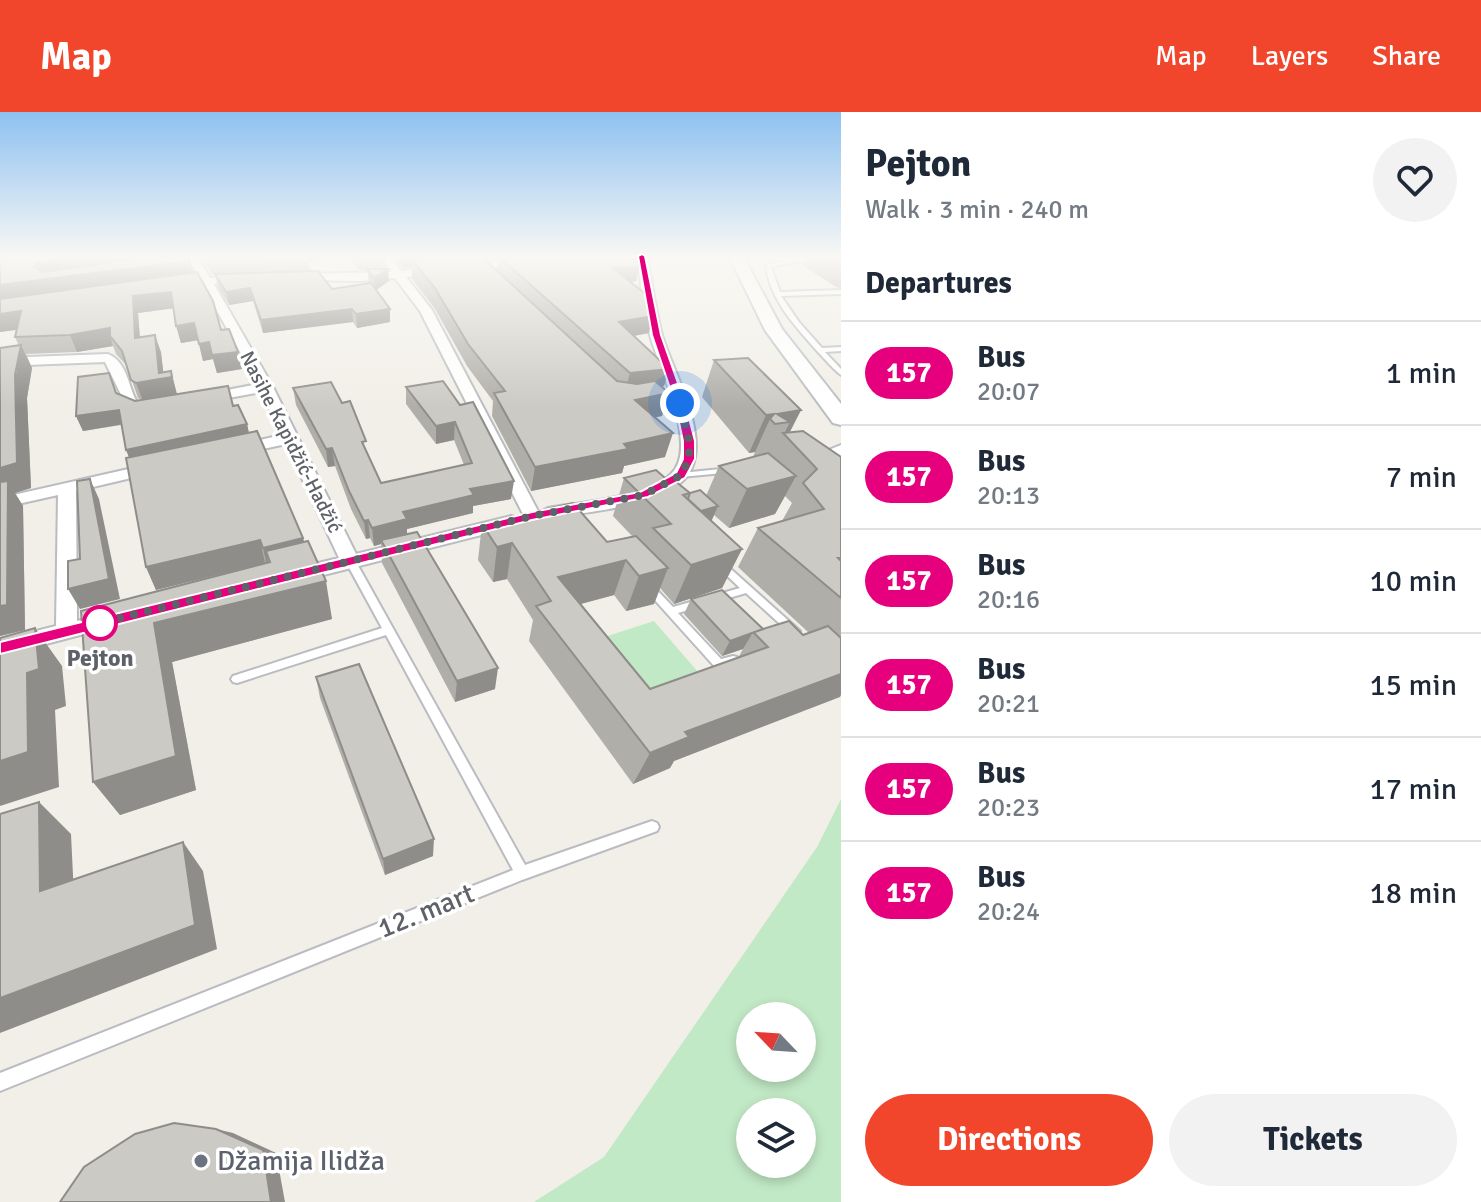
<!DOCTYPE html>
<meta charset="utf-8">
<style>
body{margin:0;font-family:Signika,sans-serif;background:#f2f2f3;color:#1f2937;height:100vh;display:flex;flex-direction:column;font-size:30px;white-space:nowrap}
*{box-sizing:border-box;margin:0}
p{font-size:26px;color:#747a83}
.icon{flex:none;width:44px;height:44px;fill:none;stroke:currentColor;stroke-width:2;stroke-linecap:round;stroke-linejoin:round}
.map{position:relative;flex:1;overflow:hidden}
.sheet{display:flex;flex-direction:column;background:#fff;width:640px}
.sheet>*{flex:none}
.badge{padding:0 16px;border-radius:26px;font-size:28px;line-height:52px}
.needle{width:52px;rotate:295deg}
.controls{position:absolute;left:736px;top:890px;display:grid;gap:16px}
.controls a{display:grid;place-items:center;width:80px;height:80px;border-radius:50%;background:#fff;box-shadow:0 4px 12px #0003;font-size:40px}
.you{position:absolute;width:40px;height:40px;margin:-20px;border:6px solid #fff;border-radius:50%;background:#1a73e8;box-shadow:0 0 0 12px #1a73e833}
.map>.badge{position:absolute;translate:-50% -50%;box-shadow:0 0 0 4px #fff}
h2{padding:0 24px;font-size:30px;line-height:72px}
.round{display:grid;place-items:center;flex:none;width:84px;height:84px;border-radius:42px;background:#f2f2f3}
.headline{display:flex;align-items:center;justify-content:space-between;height:136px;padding:0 24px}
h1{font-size:38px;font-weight:700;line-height:60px}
.button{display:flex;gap:16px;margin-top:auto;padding:16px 24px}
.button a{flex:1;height:92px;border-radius:48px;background:#f1462c;color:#fff;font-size:32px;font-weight:700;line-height:92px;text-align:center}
.button a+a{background:#f2f2f3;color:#1f2937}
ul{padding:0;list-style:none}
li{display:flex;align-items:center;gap:24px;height:104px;padding:0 24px;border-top:2px solid #e0e1e3}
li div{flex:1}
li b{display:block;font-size:30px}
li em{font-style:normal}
li .badge{min-width:88px;font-weight:700;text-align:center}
header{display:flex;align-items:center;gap:48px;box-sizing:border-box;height:112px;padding:0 40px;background:#f1462c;color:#fff}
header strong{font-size:38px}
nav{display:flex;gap:44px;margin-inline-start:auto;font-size:28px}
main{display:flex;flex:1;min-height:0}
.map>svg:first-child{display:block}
.green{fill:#c2e9c5;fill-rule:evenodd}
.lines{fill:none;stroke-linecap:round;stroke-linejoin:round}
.lane-casing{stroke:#b9bcc1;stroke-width:4}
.street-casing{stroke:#b9bcc1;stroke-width:4}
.secondary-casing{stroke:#babdc3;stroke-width:4}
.lane{fill:#fff;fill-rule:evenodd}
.street{fill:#fff;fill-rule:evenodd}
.secondary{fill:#fff;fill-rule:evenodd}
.wall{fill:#afaea9;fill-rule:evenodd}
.shaded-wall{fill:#8f8d89}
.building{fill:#cccac4;stroke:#8f8d89;stroke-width:2}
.line{fill:#e6007e;stroke:#fff;stroke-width:2}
.walk{stroke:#5e6268;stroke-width:8;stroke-dasharray:0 14.4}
.stop-dot{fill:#fff;stroke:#e6007e;stroke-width:4}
.worship-dot{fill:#6b7280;stroke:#fff;stroke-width:3}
.labels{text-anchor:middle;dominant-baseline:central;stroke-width:7;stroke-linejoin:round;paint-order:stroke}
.far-street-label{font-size:20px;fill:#5e6268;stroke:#fff}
.stop-label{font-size:24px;font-weight:bold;fill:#5e6268;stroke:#fff}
.near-street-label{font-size:28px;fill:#5e6268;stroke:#fff}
.near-worship-label{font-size:28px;fill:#5b616d;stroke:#fff;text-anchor:start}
</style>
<header>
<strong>Map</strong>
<nav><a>Map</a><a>Layers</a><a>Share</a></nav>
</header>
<main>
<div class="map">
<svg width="841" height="1090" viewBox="0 0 841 1090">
<rect width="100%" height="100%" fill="#f1efe7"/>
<g class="green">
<polygon points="654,509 698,560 629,584 589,530"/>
<path d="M841,687V1090H534L604,1045L817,735ZM750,904H802V956H750ZM750,1000H802V1052H750Z"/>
</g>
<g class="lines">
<g class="lane-casing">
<g id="lane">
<path d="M806,146L825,149L841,157V161C814,148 800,147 771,155L780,180L841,178V182L781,184L799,210L822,236L841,235V239L825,240L841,257V263C833,257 826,248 818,240C796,215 769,187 766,153L788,148Z"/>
<polygon points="731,356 735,358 734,360 681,365 677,363 681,361"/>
<polygon points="351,447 356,450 525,753 652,709 657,711 659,715 657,719 522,768 0,979 0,961 513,758 386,523 237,571 233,570 231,567 233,564 382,516 346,450"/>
<polygon points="721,450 724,451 800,519 795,523 791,522 746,481 678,501 721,547 733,544 737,545 739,548 737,551 719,556 715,555 644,476 645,474 653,474 673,495 740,476 718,455 716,453 718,451"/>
</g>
</g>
<g class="street-casing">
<g id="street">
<polygon points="187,144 197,144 210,166 245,163 250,166 214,172 273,275 356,442 511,404 517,406 520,410 517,414 292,471 285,469 282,464 285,459 339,446 286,332 235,343 227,338 229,335 282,323 261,280 201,291 194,287 201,283 258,272 203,174 176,176 170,173 200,167"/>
<path d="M379,144H389L401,159L528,147L533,150L528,153L406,165L432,198L539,401L548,396C582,390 646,386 671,362C700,335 658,255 650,223C643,197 641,170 637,144H647C652,170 655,197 662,223C673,261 721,341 679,372C647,396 586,400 548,406L540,402L538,408H526L420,199L395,166L361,169L295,168L290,165L295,162L391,160Z"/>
<path d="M766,144H805C797,149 774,149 766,144Z"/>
<path d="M108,242C128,250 128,276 138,292L156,294V300L129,299L105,250L0,254V246Z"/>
<polygon points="155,351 163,356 161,359 76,379 77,509 111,500 118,503 121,508 118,513 0,544 0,528 56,514 58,383 0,396 0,386"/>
</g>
</g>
<g class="secondary-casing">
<g id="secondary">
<polygon points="729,144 743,144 782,217 841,292 841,313 833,311 765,218"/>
<polygon points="841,333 841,374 832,372 816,352 821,341"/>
</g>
</g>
<use href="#lane" class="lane"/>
<use href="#street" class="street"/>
<use href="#secondary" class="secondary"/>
</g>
<g class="wall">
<polygon points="0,144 188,144 193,161 242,257 217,261 213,247 203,249 198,228 181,231 174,196 138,201 140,225 161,240 163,260 171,259 177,282 233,294 247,312 249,321 303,426 332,507 172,550 196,678 120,703 93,670 81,499 266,451 156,478 146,455 129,345 121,313 83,319 76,304 116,281 135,289 142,288 138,286 127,254 116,242 113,234 77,240 26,242 32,256 27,286 31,376 15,381 23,394 25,518 0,524 19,234 15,225 17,218 0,220"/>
<polygon points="200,144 344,144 309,149 310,159 332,177 369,171 367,158 359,158 348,144 385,144 385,157 389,169 376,178 390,197 390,210 357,216 353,210 263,221 253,189 229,193 218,175 215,162 308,159 212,162"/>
<path d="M393,144H636L635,150L636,169L630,170L649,221L634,224L669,257L664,274L661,275L662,304L655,305L665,345L624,354L622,361L531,379L492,304L493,289L467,254L435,197L412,167V155L402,156ZM498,147L497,158L486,148H492Z"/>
<polygon points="806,144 841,144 841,176 836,175 802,153"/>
<path d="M714,248L801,298L790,320L841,345V583L674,649L670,656L633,672L529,529L533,508L507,467L493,470L478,448L482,412L607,430L632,424L613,404L624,366H665L690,381L706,384L719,354L753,345L755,340L749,341L702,285ZM785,384L792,391L782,409L758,416L738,455L809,521L803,523L763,517L691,487L684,502L722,544L743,537L738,546L650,577L581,492L614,483L626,499L654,492L660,476L674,492L722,476L742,437L711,409L714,403L729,416L775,402Z"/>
<polygon points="443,269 511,387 473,394 473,401 407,417 407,422 495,577 455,590 382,451 381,432 374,434 370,426 366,427 351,397 335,354 328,355 296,293 293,276 367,340 381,371 464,353 454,328 436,332 406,292 406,275"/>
<polygon points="316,565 433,744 385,763 320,586"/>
</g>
<g class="shaded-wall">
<polygon points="85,144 138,144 141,151 190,149 194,165 0,190 0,173 34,155 37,151"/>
<polygon points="308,144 344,144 309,149"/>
<polygon points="402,144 533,144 498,144 498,147 417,155 412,148 412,155 402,156"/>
<polygon points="620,144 636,144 635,150"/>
<polygon points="640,154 636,169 610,172 613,156"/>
<polygon points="388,157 389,169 375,179 374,166"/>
<polygon points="250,176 253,189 229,193 226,180"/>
<polygon points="171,180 176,196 138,201 141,243 135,226 133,184"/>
<polygon points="352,197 353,210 263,221 261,208"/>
<polygon points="390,197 390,210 357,216 356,202"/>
<polygon points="21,199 28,216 0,220 0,202"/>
<polygon points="653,204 649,221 615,227 619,210"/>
<polygon points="194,211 199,228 181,231 176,214"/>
<polygon points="110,216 110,224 113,234 77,240 70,223"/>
<polygon points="155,223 161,240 164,266 171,259 177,283 143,289 136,271 159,261"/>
<polygon points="209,230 238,240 242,257 217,261 213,247 203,249 199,232"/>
<polygon points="21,233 32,256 27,286 31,376 15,381 23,394 25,518 0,524 0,356"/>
<polygon points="669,257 664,274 625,279 630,261"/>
<polygon points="669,281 662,304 628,311 635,288"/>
<polygon points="119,298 124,312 83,319 76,304"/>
<polygon points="801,298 787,325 784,322 790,310 777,302"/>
<polygon points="774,302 770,307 755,340 749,341 766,303"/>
<polygon points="455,310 454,328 436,332 436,314"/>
<polygon points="247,312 250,327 132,353 126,338"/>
<polygon points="673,321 665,345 624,354 622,361 531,379 535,355 624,332"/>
<polygon points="332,336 335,354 328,355 326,337"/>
<polygon points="796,364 775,402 729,416 747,377"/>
<polygon points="90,367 99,387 120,487 80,497 68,477 109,467"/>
<polygon points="514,369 511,387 473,394 473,401 407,417 407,426 381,428 381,432 374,434 372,416 403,400 470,377"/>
<polygon points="718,394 711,410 697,400"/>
<polygon points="368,408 370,426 366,427 364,409"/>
<polygon points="303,426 308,450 266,439 270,459 268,459 263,436"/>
<polygon points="260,428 265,451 156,478 146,455"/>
<polygon points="512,431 507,467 493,470 497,435"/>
<polygon points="742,437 722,476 674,492 691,453"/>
<polygon points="626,448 614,483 550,500 558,465"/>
<polygon points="668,456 654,492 626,499 639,464"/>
<polygon points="326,469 332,507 172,550 196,678 120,703 93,670 154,511"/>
<polygon points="35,516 62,554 66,594 55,598 59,675 0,694 0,649 27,561"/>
<polygon points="752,522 743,537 722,544 730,529"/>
<polygon points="498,556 495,577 455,590 457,569"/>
<polygon points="841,562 841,583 840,585 674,649 670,656 633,672 650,641 685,620"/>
<polygon points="39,690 71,722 75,805 40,779"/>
<polygon points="434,727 433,744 385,763 383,747"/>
<polygon points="183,730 203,759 217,837 0,921 0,886"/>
<polygon points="216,1017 233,1021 276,1041 285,1090 271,1090"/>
</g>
<g class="building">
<polygon points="0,144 6,147 24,144 85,144 37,151 34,155 43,160 143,146 143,144 188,144 190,149 0,173"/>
<polygon points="206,144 307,144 208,147"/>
<polygon points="457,144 481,144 617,269 637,272 655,269 669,281 635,288 673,321 624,332 628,337 535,355 494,281 505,279 468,232 435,176 412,148"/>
<polygon points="498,144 627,144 640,154 613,156 648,184 653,204 619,210 669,257 630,261"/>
<polygon points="367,157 388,157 374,166"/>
<polygon points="318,159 332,177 371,171 390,197 356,202 352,197 261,208 250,176 226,180 215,162"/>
<polygon points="197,160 213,189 221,218 229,217 238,240 212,243 209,230 199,232 194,211 176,214 171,180 133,184 135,226 155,223 159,261 171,259 172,265 136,271 131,268 122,239 110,224 110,216 70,223 15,225 21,199 0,202 0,187"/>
<polygon points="21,233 15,263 17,351 0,356 0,236"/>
<polygon points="748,246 801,298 777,302 790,310 775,312 770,307 774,302 766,303 714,248"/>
<polygon points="109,261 116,281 135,289 228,274 233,294 238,293 247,312 126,338 119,298 76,304 78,265"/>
<polygon points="443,269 460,293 473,290 514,369 470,377 474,383 403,400 407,407 372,416 368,408 364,409 349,379 332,336 326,337 293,276 331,270 342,291 350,289 366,329 362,330 381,371 472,351 455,310 436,314 406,275"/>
<polygon points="257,319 303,426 263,436 260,428 146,455 126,346"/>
<polygon points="803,319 841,345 841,446 838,446 841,449 841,486 758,416 824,397 803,371 817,357 783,321"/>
<polygon points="768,341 796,364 747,377 719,354"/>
<polygon points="656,358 665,366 670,365 690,381 683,383 742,437 691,453 653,416 671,412 624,366"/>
<polygon points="90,367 109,467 68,477 68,449 80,447 77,369"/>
<polygon points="8,369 7,493 0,494 0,370"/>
<polygon points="700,378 718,394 701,399 688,387 690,381"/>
<polygon points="573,391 607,430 636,424 668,456 639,464 626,448 558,465 650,577 768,535 753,520 789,509 803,523 828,514 841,526 841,562 685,620 689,625 650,641 536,494 551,489 512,431 497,435 482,412"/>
<polygon points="417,420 498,556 457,569 381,428"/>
<polygon points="308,429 326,469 154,511 176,644 93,670 81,499 270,450 266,439"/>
<polygon points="722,478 763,517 730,529 691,487"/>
<polygon points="35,516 39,557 27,561 28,640 0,649 0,526"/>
<polygon points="359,552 434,727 383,747 316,565"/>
<polygon points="39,690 40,779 183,730 195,813 0,886 0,702"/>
<polygon points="174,1011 216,1017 263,1038 271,1090 60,1090 84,1055 135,1022"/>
</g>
<linearGradient id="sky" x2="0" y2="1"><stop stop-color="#8ec1f1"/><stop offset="0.49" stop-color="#f9f8f4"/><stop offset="1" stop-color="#f9f8f4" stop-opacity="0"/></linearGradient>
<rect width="841" height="296" fill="url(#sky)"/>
<polygon class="line" points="642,142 645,144 661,223 685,291 695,329 695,347 685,366 648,385 532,408 0,542 0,530 532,400 640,380 676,361 683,347 683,329 675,291 652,223 638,144"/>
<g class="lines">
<polyline class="walk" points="100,511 96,512 532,404 644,383 681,363 689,347 689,329 680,291"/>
</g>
<circle class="stop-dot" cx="100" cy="511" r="16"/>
<circle class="worship-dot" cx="201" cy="1049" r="8"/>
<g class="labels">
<g class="far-street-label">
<text transform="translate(291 330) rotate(63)">Nasihe Kapidžić-Hadžić</text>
</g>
<g class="stop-label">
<text x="100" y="546">Pejton</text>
</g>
<g class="near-street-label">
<text transform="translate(426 799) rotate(-22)">12. mart</text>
</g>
<g class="near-worship-label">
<text x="217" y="1049">Džamija Ilidža</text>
</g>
</g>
</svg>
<div class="controls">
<a><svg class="needle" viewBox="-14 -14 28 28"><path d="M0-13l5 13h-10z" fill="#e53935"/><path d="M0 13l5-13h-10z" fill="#747a83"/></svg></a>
<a><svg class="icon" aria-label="layers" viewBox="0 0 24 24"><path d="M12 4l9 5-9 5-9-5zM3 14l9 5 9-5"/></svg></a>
</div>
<div class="you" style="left:680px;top:291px"></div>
</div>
<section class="sheet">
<div class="headline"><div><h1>Pejton</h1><p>Walk · 3 min · 240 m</p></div><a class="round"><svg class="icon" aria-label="heart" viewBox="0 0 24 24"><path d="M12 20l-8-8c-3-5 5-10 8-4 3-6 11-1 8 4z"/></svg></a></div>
<h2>Departures</h2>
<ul>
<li><span class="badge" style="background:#e6007e;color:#fff">157</span><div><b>Bus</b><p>20:07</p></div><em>1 min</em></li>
<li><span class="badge" style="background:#e6007e;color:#fff">157</span><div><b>Bus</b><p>20:13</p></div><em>7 min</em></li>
<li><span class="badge" style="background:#e6007e;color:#fff">157</span><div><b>Bus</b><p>20:16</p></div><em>10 min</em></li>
<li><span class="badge" style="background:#e6007e;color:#fff">157</span><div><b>Bus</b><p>20:21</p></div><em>15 min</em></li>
<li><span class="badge" style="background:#e6007e;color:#fff">157</span><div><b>Bus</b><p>20:23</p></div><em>17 min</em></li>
<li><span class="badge" style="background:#e6007e;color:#fff">157</span><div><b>Bus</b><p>20:24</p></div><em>18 min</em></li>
</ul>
<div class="button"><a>Directions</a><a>Tickets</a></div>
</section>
</main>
